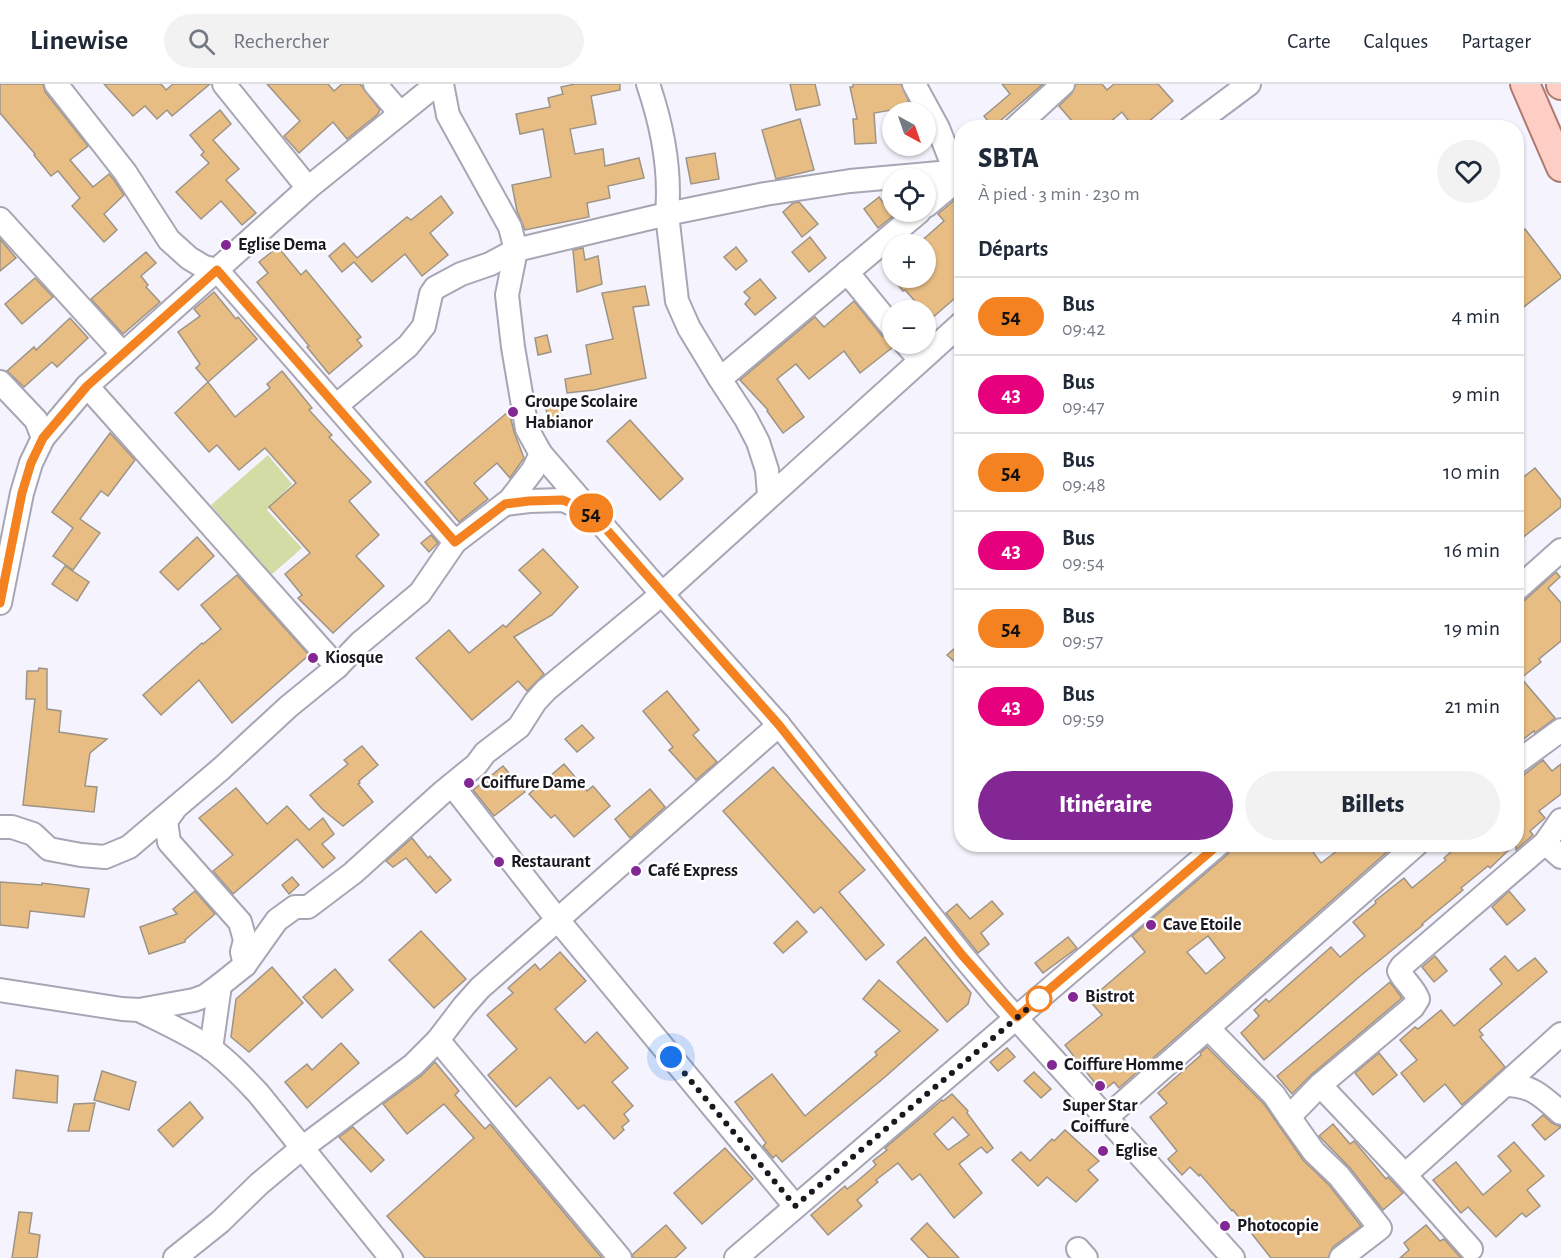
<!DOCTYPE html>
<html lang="fr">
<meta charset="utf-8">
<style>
body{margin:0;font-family:"Alegreya Sans",sans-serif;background:#f2f2f3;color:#1f2937;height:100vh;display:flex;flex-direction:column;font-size:22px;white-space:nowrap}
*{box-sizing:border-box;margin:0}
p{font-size:20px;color:#747a83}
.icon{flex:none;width:33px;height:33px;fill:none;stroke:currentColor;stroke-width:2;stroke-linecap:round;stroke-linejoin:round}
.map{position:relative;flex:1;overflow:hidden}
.panel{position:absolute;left:954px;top:36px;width:570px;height:732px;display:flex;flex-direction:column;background:#fff;border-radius:24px;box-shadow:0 2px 4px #0004}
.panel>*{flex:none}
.badge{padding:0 12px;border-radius:20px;font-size:21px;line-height:39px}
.needle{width:39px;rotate:140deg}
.fabs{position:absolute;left:882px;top:18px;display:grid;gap:12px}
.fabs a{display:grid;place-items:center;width:54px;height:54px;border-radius:50%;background:#fff;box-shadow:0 2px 4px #0004;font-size:30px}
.you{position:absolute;width:30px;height:30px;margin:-15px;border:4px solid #fff;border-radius:50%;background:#1a73e8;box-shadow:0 0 0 9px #1a73e833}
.map>.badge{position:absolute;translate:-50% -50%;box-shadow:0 0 0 3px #fff}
h2{padding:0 24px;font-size:22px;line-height:54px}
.round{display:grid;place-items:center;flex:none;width:63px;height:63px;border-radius:32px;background:#f2f2f3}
.overview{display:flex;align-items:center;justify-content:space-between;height:102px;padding:0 24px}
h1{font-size:28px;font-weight:800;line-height:45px}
.cta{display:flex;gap:12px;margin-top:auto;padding:12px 24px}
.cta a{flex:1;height:69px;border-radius:36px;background:#822794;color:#fff;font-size:24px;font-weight:800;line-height:69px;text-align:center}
.cta a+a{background:#f2f2f3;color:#1f2937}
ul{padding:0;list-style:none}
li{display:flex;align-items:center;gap:18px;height:78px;padding:0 24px;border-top:2px solid #e0e1e3}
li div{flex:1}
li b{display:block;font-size:22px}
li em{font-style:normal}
li .badge{min-width:66px;font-weight:700;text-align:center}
header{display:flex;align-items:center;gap:36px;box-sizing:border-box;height:84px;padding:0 30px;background:#fff;border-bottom:2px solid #e0e1e3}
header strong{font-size:28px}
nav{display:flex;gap:33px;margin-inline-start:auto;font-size:21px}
.search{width:420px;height:54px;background:#f2f2f3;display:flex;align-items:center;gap:15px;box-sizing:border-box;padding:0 21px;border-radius:33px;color:#747a83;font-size:22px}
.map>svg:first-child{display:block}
.green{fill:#d4dca6}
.building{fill:#e7bd84;stroke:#9e9486;stroke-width:1.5;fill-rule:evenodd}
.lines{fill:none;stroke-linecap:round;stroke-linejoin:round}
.minor-casing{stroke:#a8a5b5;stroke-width:26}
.major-casing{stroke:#ad7970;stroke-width:32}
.minor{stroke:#fff;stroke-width:22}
.major{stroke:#fecec4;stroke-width:28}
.line-casing{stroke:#fff;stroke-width:14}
.line{stroke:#f58220;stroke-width:9}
.walk{stroke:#19181e;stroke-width:6;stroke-dasharray:0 10.8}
.poi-dot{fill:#822794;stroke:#fff;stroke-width:2}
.stop-dot{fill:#fff;stroke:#f58220;stroke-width:3}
.labels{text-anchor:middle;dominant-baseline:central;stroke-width:5;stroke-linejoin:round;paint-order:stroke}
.poi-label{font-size:18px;font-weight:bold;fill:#19181e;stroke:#fff;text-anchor:start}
</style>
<header>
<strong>Linewise</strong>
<div class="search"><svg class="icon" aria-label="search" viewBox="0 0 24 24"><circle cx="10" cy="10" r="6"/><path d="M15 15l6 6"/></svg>Rechercher</div>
<nav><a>Carte</a><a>Calques</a><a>Partager</a></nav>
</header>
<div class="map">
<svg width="1561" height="1174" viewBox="0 0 1561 1174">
<rect width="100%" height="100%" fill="#f5f3fd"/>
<polygon class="green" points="268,371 292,400 267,426 302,464 270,492 211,421"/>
<g class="building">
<polygon points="0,0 43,0 45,8 88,62 70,76 93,103 109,90 114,96 124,111 104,130 117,146 104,158 72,122 80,114 58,87 51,92 34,71 35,70 0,29"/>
<polygon points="104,0 161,0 166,6 173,0 210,0 172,32 167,26 157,35 145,22 133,32"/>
<polygon points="267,0 328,0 334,7 342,0 360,0 380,26 377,31 347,55 333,38 299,69 284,52 300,37"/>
<polygon points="575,0 620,0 620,6 591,12 596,40 570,45 575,70 603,65 605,82 639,74 644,94 608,102 610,114 587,119 589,133 525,146 517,127 512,101 551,93 543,45 520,50 516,30 550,23 548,14 563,10 561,3"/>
<polygon points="790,0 815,0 820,21 796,26"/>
<polygon points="853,0 901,0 908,16 909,23 874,29 876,59 855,60 853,35 857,35 850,3 853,3"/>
<polygon points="1002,0 1043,0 993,43 984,32 1010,10"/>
<polygon points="1076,0 1102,0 1107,6 1114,0 1158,0 1173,17 1141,44 1134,44 1122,28 1103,44 1078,44 1059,22 1072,9"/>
<polygon points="220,26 231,40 213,56 239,85 226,96 256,129 242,141 221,117 201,135 176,108 209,79 201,71 204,68 190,51"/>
<polygon points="800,35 814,86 776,95 762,46"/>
<polygon points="715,69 719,95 691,100 686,74"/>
<polygon points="962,110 962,208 931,235 905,206 903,207 892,194 926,194 926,163 929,160 918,160 944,137 938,130"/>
<polygon points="441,112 453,129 430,149 448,171 422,192 405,170 372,198 354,178 342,188 329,172 344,159 357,174 407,133 411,136"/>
<polygon points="879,113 893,132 878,144 864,125"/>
<polygon points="799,118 818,140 802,153 783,128 793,119"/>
<polygon points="1525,145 1561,192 1561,194 1516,229 1516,152"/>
<polygon points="810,153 826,174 809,188 792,168"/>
<polygon points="0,155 16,174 0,187"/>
<polygon points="278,163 301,191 306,186 361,253 357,256 362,262 329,290 307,263 309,262 257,198 268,189 259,178"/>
<polygon points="736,163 747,177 736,186 724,173"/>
<polygon points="583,164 585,176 598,172 602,200 577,208 573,166"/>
<polygon points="146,168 156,179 141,192 148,201 146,203 160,218 123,250 91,215"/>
<polygon points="35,194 53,213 22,240 5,220"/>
<polygon points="760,195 776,214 755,231 745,220 750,214 744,208"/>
<polygon points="645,202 649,221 633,223 646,294 594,306 567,309 565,295 591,290 586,261 613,255 602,209"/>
<polygon points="214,208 236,235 238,233 257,255 208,298 196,284 200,280 178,248 200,232 194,225"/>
<polygon points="854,217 882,252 892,256 893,263 860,289 844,267 809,295 796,280 777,295 804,333 783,349 767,327 768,326 740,296 815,233 824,243"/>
<polygon points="70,234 88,254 57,283 52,278 24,303 7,287 34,263 36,266"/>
<polygon points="547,251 551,268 538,271 535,254"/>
<polygon points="282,287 312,324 309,326 332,351 329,353 371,398 349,417 379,451 356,472 384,502 333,549 298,514 302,511 285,490 310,469 269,423 296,399 265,364 239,386 217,361 209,368 175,329 208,298 235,333 270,304 267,300"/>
<polygon points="556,313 563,342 550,345 544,315"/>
<polygon points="509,327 514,348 524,374 510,394 497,379 474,399 488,415 459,438 425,398"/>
<polygon points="630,336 683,395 660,416 607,357"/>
<polygon points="110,349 135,376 108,412 101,407 80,435 100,449 73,486 53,472 73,444 52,428"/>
<polygon points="1535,384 1561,416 1561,423 1516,459 1516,399"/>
<polygon points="431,451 438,459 429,468 421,459"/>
<polygon points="197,453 214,472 178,506 160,488"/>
<polygon points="543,465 578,503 552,531 514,553 544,590 527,607 518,597 472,636 416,574 449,546 469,569 503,541 506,543 541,509 519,486"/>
<polygon points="65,482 89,498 77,517 52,500"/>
<polygon points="1556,488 1560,493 1548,504 1561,519 1561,557 1539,575 1541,578 1521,594 1555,634 1535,649 1534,647 1516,661 1516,519 1525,516"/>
<polygon points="237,491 309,571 232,639 199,596 161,631 143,611 202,559 203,560 221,545 201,521"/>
<polygon points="962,558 962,584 947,571"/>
<polygon points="39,584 47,585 47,625 61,627 59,648 107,655 90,669 85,702 97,703 94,728 23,721 35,615 26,615 27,587 38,587"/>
<polygon points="667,607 699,646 693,651 717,678 696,696 669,666 673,663 643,627"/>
<polygon points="582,641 594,654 577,668 565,655"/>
<polygon points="362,662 378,681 359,697 360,699 358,700 373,718 343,742 322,725 310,711 348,680 344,676"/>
<polygon points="1543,676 1552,687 1561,680 1561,710 1539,727 1545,734 1530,747 1533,751 1516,766 1516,697"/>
<polygon points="564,680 587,707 593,702 610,722 574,753 555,731 551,734 529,710"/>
<polygon points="503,682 525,708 494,732 473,706"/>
<polygon points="773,683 865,786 839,808 884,861 866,876 821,823 814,829 723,727"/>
<polygon points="236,704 267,740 287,722 309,746 323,734 334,750 322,760 335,774 323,784 297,755 233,810 213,787 233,771 199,734"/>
<polygon points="650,705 665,723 630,754 615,735"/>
<polygon points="412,754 428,774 430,772 451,796 436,809 406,774 393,783 386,777"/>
<path d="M1232,760H1307L1321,779L1346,760H1396L1119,1004L1114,998L1102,1008L1065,961L1102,931L1089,916L1145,868L1132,852L1228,770ZM1208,852L1225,874L1206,890L1187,868Z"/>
<polygon points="1460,760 1515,760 1490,784 1488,782 1461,804 1463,806 1422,840 1423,841 1359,893 1264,976 1241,949 1259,932 1254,926 1266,915 1269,918 1331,863 1340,873 1365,852 1353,838 1376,819 1375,817 1404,794 1412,804 1446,776 1444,774"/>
<polygon points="292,793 299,801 289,810 282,801"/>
<polygon points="0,798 42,801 42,799 89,805 84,833 30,827 28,844 0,841"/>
<polygon points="195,807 215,830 185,856 185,858 149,870 140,843 177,830 173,825"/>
<polygon points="1509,807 1525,826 1507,841 1492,823"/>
<polygon points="992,817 1003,830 981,849 989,860 978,869 946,829 957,820 970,835"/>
<polygon points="797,837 807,848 783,869 774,859"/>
<polygon points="421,847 466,895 434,924 389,876"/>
<polygon points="925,853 971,909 968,920 947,938 897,878"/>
<polygon points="1068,853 1077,864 1043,889 1035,879"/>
<polygon points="560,868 586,897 555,925 585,959 597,948 628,984 612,998 633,1022 624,1030 629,1037 622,1043 624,1046 614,1055 584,1021 578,1025 550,993 516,1023 488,991 517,965 487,931 513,909 508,904 535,880 540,886"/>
<polygon points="1435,872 1447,887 1434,898 1422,883"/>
<polygon points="1505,872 1518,887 1535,874 1547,888 1479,946 1483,951 1480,953 1505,983 1462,1021 1445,1000 1424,1018 1401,989 1417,976 1400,956 1415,943 1418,945 1441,926 1454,942 1502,900 1490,885"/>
<polygon points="272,883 303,919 249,968 231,953 236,915"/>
<polygon points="335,885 353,906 322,934 303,913"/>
<polygon points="879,896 938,946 885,993 782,1078 776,1071 773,1074 763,1062 766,1059 735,1018 772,990 805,1032 877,971 875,968 900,947 863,915"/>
<polygon points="1390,898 1402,914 1311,991 1292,1010 1277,992"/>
<polygon points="341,959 359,979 307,1024 285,998 307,980 312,986"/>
<polygon points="1207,963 1264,1020 1303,1076 1329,1101 1361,1142 1333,1163 1328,1174 1271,1174 1233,1126 1232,1127 1200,1090 1199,1092 1190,1083 1182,1091 1168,1075 1177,1067 1150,1033 1167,1019 1158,1009 1201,971 1200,969"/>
<polygon points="1007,964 1015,973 998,987 990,978"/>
<polygon points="1379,969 1397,991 1373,1011 1355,989"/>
<polygon points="435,978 459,1007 455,1011 485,1045 490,1040 602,1174 425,1174 387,1132 474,1054 444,1020 407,1050 383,1020 421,992"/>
<polygon points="16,986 58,992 57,1019 13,1014"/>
<polygon points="102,987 136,998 129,1026 94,1016"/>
<polygon points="1034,988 1051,1005 1041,1014 1024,997"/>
<path d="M952,1010L968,1027L967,1029L993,1064L987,1069L981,1063L959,1080L982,1109L954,1134L920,1090L912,1096L898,1079L876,1096L878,1098L857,1116L862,1122L828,1151L811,1131L845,1102L847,1105L855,1099L876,1081L873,1077L887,1066L885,1064L942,1016L943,1017ZM953,1033L969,1051L948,1066L934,1050Z"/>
<polygon points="190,1018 203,1034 173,1063 158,1046"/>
<polygon points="95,1019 89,1047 68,1047 74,1020"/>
<polygon points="1543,1031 1552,1039 1561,1043 1545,1056 1532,1041"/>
<polygon points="1333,1040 1350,1060 1354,1057 1386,1095 1388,1093 1403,1109 1383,1126 1350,1084 1319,1052"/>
<polygon points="353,1043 384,1076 371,1088 339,1053"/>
<polygon points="1065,1046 1099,1077 1088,1086 1098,1096 1076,1118 1047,1093 1038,1102 1012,1076 1021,1068 1030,1077 1052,1055 1054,1057"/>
<polygon points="1514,1058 1544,1092 1527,1106 1540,1122 1526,1133 1522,1129 1496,1153 1468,1123 1461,1129 1433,1096 1456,1078 1483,1111 1511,1087 1498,1072"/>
<polygon points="725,1064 753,1095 702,1140 674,1109"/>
<polygon points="19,1128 32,1129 29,1149 40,1151 37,1174 12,1174"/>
<polygon points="927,1139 959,1174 929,1174 911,1155"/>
<polygon points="666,1141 686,1164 675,1174 633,1174 633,1170"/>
<polygon points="1426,1141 1440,1157 1444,1155 1461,1174 1400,1174 1409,1166 1404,1159"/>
</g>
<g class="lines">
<g class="minor-casing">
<g id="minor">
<polyline points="56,0 125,88 169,156 189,174 204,183 217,186 455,458"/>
<polyline points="224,0 308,104"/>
<polyline points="375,0 400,29"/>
<polyline points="442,0 448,31 510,143 516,166 507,211 513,263 527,345 541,370 662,510 779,641 962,871 997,913 1233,1174"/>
<path d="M648,0C662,41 671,86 667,130L677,217L689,244L720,295L746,335L758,358L767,386L769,411"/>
<polyline points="914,0 938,44 955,87"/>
<polyline points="1015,44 1063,0"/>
<polyline points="1190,44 1249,0"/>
<polyline points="926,122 962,92"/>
<polyline points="0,135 123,270"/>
<polyline points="847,188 892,243"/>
<polyline points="906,260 920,276"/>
<polyline points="720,295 919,128"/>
<polyline points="0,298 36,336 43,354"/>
<polyline points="87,302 337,583"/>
<polyline points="337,321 408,262 424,242 431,210 435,204 461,190 490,180 516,166 667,130 765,110 850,97 962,87"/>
<polyline points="505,420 529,417 563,416 588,427"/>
<polyline points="1516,506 1561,466"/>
<polyline points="0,519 22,409 31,379 43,354 87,302 123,270 308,104 437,0"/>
<polyline points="1516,679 1561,646"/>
<polyline points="452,701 557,835 795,1122"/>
<polyline points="174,726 166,737 169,758 240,838 245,856 242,868 245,881"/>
<polyline points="0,743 12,743 33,750 49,765 81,771 105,773 129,763 222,684 288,623 337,583 360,559 420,509 455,458 510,416 533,386 541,370"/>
<polyline points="1545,759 1561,773"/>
<polyline points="0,906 122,925 139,926 194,916 205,912 220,901 245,881 277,836 295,823 308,823 353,789 444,707 476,681 485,669 519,643 535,618 546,606 662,510 962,239"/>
<path d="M139,926C163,938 188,949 210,964C228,977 243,993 258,1009L391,1174"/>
<path d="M1209,945L1274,1011L1289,1033L1320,1001L1413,923L1418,915C1414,904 1404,897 1399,887L1402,882L1545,759L1561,736"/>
<polyline points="438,956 620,1174"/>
<polyline points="211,965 220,901"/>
<polyline points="1320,1001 1405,1091 1471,1165"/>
<path d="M1505,1001C1532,1001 1542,1012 1561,1029"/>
<polyline points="1107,1033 1417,760"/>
<polyline points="1289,1033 1314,1068 1339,1092 1380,1144 1341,1174"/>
<polyline points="1405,1091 1561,950"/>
<polyline points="1078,1165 1086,1174"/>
<polyline points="175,1174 220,1138 259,1100 302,1064 413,981 438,956 464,922 480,904 779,641"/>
<polyline points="736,1174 1219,760"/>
</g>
</g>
<g class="major-casing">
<g id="major">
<polyline points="1525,0 1561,83"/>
<polyline points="1561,0 1561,1"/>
</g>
</g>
<use href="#minor" class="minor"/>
<use href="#major" class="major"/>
</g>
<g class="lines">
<g class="line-casing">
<polyline id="line" points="0,519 22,409 31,379 43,354 87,302 217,186 455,458 505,420 529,417 563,416 592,429 779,641 962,871 1017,933 1219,760"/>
</g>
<use href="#line" class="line"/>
<polyline class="walk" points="671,973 795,1122 1039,915"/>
</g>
<g class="poi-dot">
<circle cx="226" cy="161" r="6"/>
<circle cx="513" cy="328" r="6"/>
<circle cx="313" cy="574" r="6"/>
<circle cx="469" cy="699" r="6"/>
<circle cx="499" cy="778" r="6"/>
<circle cx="636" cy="787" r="6"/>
<circle cx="1151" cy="841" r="6"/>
<circle cx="1073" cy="913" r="6"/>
<circle cx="1052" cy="981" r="6"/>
<circle cx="1100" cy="1002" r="6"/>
<circle cx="1103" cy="1067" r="6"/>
<circle cx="1225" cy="1142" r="6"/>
</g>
<circle class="stop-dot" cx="1039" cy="915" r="12"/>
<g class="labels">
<g class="poi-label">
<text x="238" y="161">Eglise Dema</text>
<text x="525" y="318">Groupe Scolaire<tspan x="525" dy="21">Habianor</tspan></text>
<text x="325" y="574">Kiosque</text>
<text x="481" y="699">Coiffure Dame</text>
<text x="511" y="778">Restaurant</text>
<text x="648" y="787">Café Express</text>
<text x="1163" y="841">Cave Etoile</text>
<text x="1085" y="913">Bistrot</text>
<text x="1064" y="981">Coiffure Homme</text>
<text x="1100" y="1022" text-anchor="middle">Super Star<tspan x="1100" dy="21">Coiffure</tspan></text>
<text x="1115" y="1067">Eglise</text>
<text x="1237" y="1142">Photocopie</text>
</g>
</g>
</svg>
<div class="fabs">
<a><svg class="needle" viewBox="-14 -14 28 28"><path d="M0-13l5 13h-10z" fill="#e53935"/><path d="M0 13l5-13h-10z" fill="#747a83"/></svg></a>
<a><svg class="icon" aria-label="locate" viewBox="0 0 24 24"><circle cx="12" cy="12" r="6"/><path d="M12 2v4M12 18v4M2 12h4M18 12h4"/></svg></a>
<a>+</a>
<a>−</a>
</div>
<div class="you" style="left:671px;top:973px"></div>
<b class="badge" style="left:591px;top:429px;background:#f58220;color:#111">54</b>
<section class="panel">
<div class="overview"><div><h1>SBTA</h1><p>À pied · 3 min · 230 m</p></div><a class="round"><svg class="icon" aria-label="heart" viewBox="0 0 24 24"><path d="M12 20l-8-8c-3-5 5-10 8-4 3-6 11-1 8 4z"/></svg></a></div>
<h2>Départs</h2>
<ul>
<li><span class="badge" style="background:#f58220;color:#111">54</span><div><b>Bus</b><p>09:42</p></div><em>4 min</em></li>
<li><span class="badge" style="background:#e6007e;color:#fff">43</span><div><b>Bus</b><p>09:47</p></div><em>9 min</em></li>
<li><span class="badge" style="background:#f58220;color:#111">54</span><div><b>Bus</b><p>09:48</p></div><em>10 min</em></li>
<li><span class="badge" style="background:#e6007e;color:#fff">43</span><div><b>Bus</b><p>09:54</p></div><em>16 min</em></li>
<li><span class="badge" style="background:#f58220;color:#111">54</span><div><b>Bus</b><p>09:57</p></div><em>19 min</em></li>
<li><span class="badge" style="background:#e6007e;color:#fff">43</span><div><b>Bus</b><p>09:59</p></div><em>21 min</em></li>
</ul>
<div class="cta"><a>Itinéraire</a><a>Billets</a></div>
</section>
</div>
